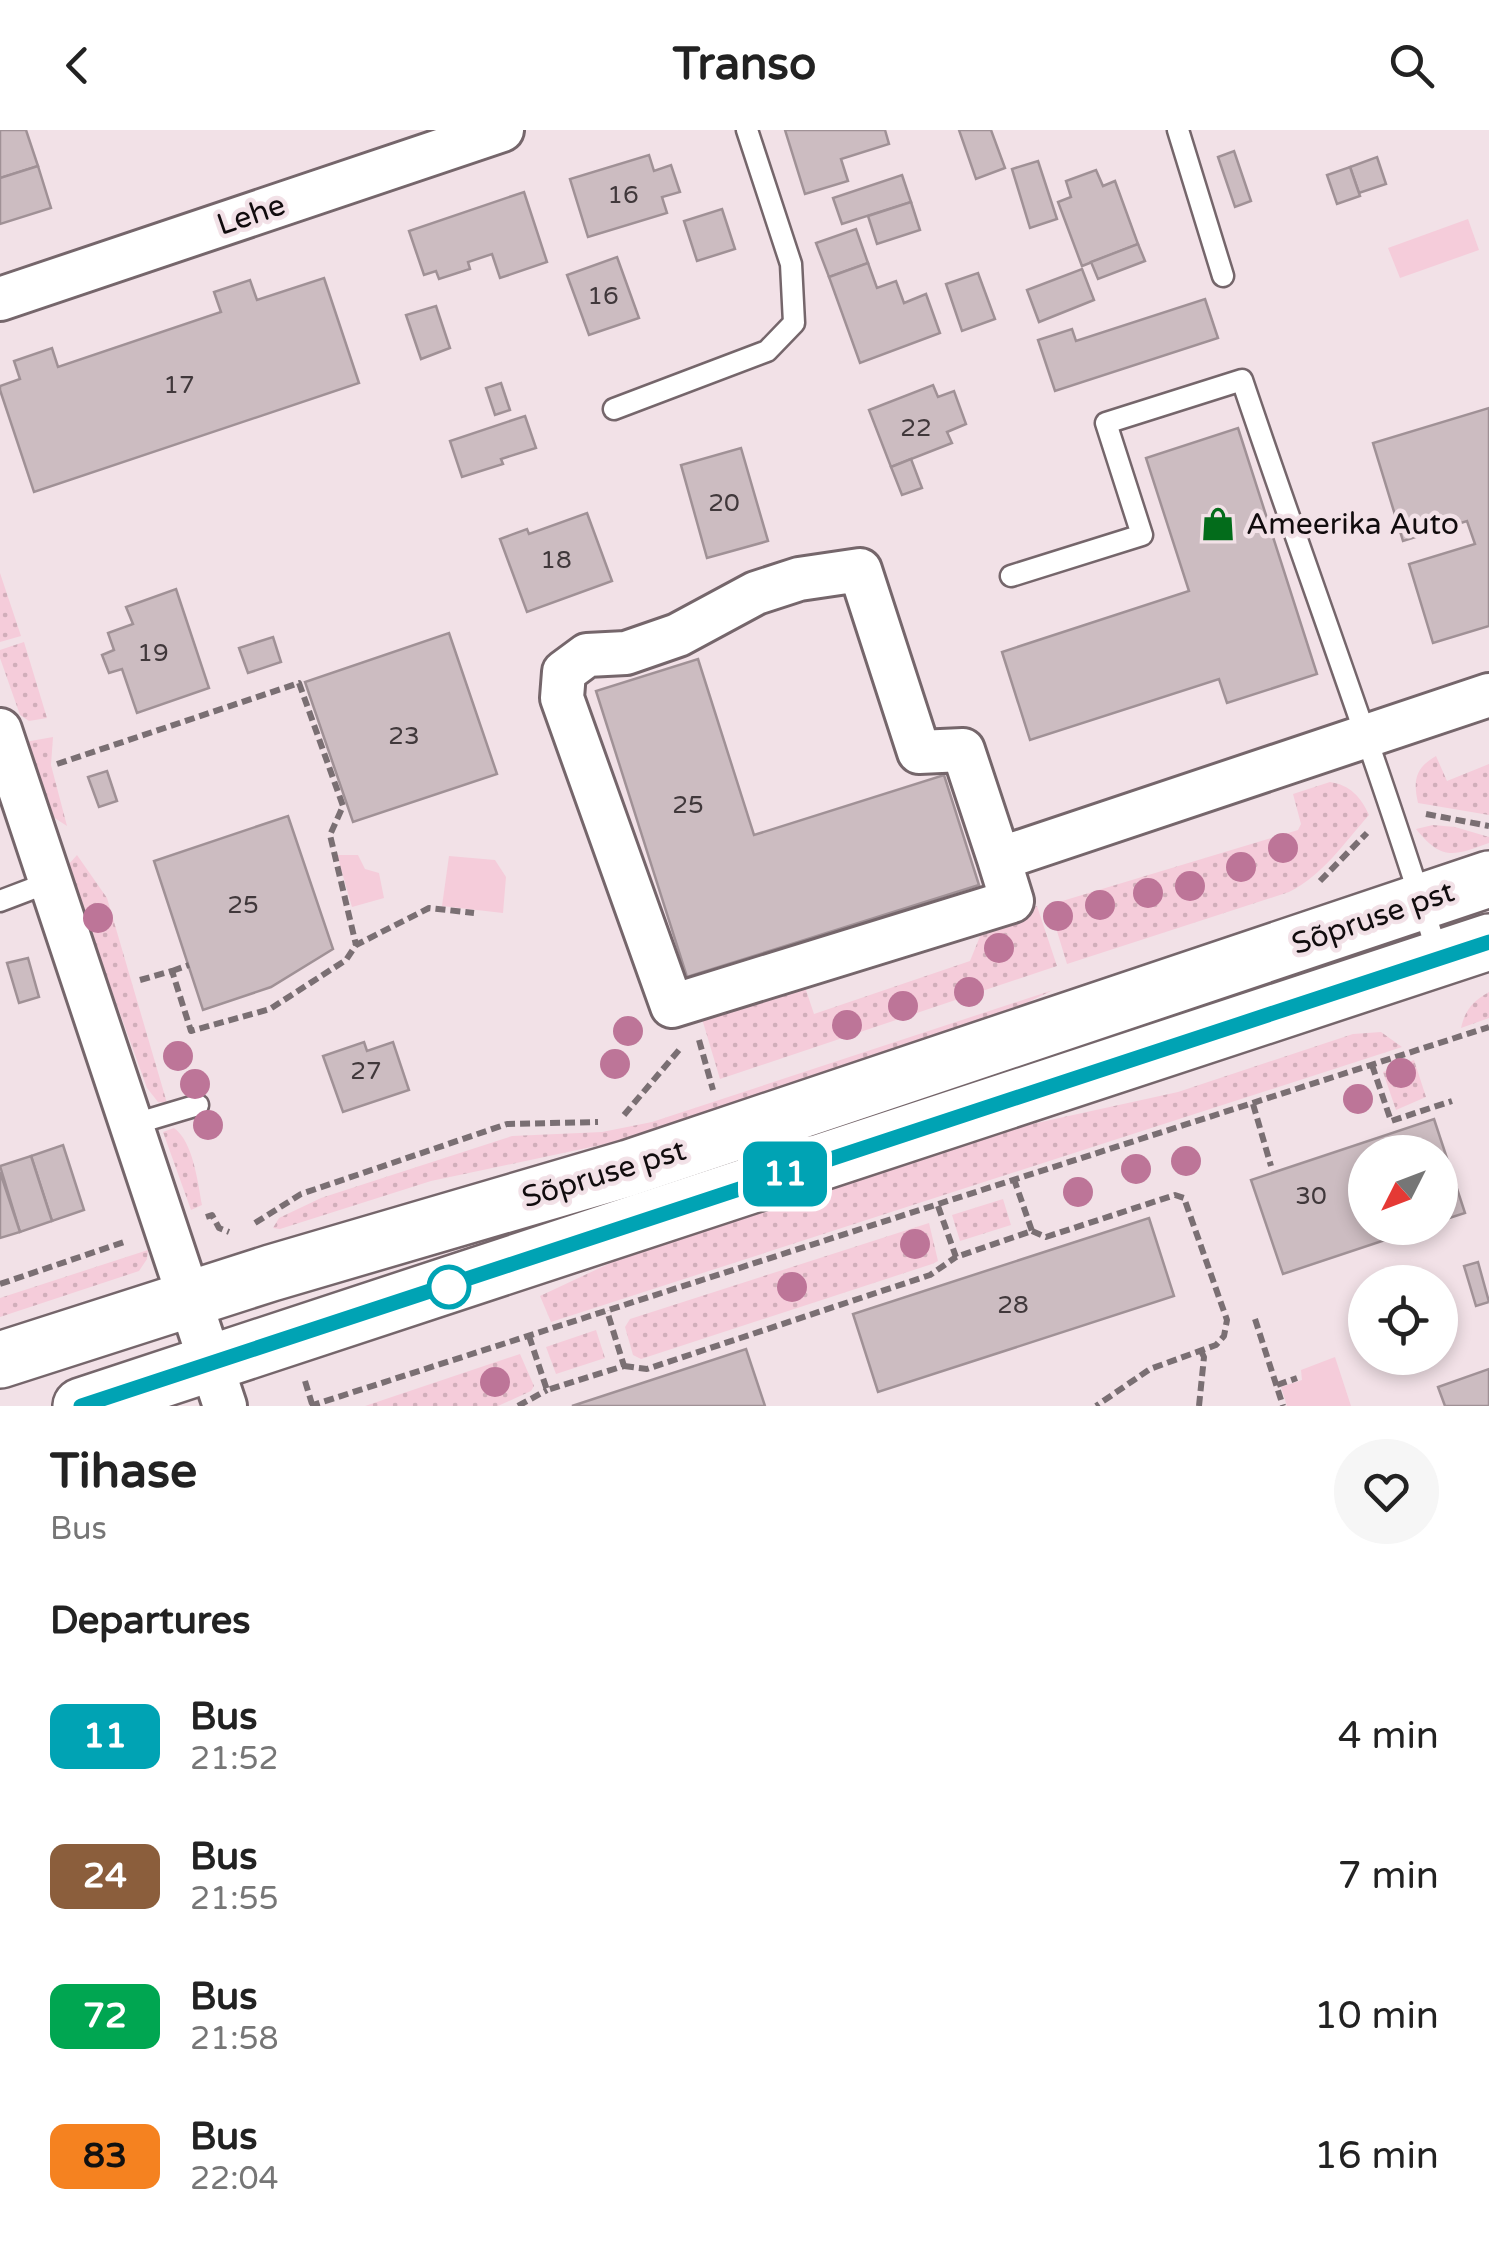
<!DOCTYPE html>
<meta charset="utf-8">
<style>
body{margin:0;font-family:"Varela Round",sans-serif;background:#f6f6f6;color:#222;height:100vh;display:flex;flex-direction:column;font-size:38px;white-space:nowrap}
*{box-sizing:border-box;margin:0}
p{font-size:32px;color:#767676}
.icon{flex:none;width:55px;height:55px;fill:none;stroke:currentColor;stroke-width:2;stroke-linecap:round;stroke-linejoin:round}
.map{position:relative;height:1276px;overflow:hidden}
.sheet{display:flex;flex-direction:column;background:#fff;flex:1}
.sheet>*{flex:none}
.badge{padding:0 20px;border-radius:15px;font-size:35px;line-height:65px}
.needle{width:65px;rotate:228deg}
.fabs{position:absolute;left:1348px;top:1005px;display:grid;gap:20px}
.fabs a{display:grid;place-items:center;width:110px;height:110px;border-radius:50%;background:#fff;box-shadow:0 5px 15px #0003;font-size:50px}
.map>.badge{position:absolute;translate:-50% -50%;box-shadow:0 0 0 5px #fff}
h2{padding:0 50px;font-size:38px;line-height:90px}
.round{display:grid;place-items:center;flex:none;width:105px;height:105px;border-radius:52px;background:#f6f6f6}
.head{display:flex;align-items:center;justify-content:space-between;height:170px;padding:0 50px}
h1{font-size:48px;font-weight:800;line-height:75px}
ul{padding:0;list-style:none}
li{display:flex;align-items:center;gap:30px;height:140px;padding:0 50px}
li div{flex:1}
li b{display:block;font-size:38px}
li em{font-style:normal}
li .badge{min-width:110px;font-weight:700;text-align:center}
header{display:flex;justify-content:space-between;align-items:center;height:130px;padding:0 50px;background:#fff;font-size:45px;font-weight:800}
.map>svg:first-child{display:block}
.grass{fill:url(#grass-dots)}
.park{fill:#f5ccda}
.building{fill:#ccbcc1;stroke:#a09196;stroke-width:2.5}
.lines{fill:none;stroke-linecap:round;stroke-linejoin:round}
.service-casing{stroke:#75666b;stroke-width:25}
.minor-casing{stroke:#75666b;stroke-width:48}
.secondary-casing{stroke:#75666b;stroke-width:60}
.path{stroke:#7a6f73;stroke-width:6;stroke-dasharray:10 5;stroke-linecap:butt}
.service{stroke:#fff;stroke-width:20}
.minor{stroke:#fff;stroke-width:42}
.secondary{stroke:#fff;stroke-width:55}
.tree{fill:#bd7598}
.line-casing{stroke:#fff;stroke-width:22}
.line{stroke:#00a3b4;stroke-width:15}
.stop-dot{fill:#fff;stroke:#00a3b4;stroke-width:5}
.labels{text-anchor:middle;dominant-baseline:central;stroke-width:9;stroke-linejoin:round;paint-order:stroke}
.number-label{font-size:25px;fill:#40383b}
.street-label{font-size:30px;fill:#110c0e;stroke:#f2e1e7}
.poi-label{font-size:30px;fill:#110c0e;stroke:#f2e1e7;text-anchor:start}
</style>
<header><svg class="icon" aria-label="back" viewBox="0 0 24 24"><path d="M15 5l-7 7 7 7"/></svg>Transo<svg class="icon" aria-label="search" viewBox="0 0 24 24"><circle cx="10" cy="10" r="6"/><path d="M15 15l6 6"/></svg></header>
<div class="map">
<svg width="1489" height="1276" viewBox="0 0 1489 1276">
<defs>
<pattern id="grass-dots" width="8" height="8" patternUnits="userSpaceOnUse" patternTransform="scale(2.5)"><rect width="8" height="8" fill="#f5ccda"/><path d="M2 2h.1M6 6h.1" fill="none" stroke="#d1aeba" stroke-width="1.8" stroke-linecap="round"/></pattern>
</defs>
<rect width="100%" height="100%" fill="#f2e1e7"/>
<g class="grass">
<polygon points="0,443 21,506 0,512"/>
<polygon points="24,512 47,588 29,591 20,585 0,528 0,520"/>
<polygon points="53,607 51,635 67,696 50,685 25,612"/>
<path d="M1436,626L1447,651L1489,634V685L1418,673C1413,651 1415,638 1436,626Z"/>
<path d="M1330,652C1350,655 1361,667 1369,685C1344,713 1323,745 1289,762L1067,834L1049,775L1298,700L1301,694L1293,664Z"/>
<path d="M1433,695L1455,697L1489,707V713C1453,726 1442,731 1416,699Z"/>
<polygon points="77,725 107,768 167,973 158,972 147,958 70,745 69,734"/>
<polygon points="1037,776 1057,836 720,949 700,882 803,851 814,884 970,831 985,794"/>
<polygon points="1053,860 955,908 630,1016 610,1013 431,1051 280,1099 273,1098 279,1088 321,1068 512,1006 602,1002 652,992"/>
<path d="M1489,862V888L1461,898C1465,880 1473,871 1489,862Z"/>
<polygon points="1381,902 1402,917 551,1192 540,1166 653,1113 1000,1001 1178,962 1353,904"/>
<polygon points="1414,930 1426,967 1396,980 1383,942"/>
<path d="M174,998C193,1011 198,1053 202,1075L191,1080L163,1002Z"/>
<polygon points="1003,1069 1011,1095 960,1111 952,1085"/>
<polygon points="929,1093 938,1131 932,1134 641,1229 633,1225 625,1197 630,1189"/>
<polygon points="148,1120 147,1129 139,1141 0,1187 0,1168"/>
<polygon points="596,1200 605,1228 556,1244 546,1217"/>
<polygon points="520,1224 534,1256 531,1261 498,1276 365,1276"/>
</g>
<g class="park">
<polygon points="1468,89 1479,120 1400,148 1388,118"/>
<polygon points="337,725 358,725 365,739 379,743 384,768 352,777"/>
<polygon points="449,726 495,730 506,747 503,783 442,776"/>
<polygon points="1335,1227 1351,1276 1287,1276 1281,1257 1302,1250 1301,1240"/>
</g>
<g class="building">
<polygon points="0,0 26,0 38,36 0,48"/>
<polygon points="785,0 885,0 889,14 841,29 848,51 805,64"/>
<polygon points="959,0 991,0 1005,38 976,49"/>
<polygon points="1234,21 1251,71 1235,77 1218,27"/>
<polygon points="649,25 654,41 671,35 680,62 662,67 667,83 588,107 570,49"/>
<polygon points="1377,27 1386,54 1359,63 1350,37"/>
<polygon points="1038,31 1057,89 1030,98 1012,39"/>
<polygon points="38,36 51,78 0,94 0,48"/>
<polygon points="1350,37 1360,66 1337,74 1327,45"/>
<polygon points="1096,40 1103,56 1115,51 1138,114 1082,136 1058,72 1071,67 1066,51"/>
<polygon points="902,45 911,72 842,94 833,68"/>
<polygon points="524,62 547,132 500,148 492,124 468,132 470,139 439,149 436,141 424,145 409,101"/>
<polygon points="911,72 920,100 877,114 868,86"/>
<polygon points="722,79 735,119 697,131 684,91"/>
<polygon points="856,99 868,133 829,147 816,113"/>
<polygon points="1138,114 1145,131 1098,149 1091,132"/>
<polygon points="617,127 639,188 589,205 567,145"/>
<polygon points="868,133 877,158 896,151 904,173 926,164 940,203 860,233 829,147"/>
<polygon points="1082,139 1094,170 1039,192 1027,160"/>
<polygon points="978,143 995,189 962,201 946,154"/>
<polygon points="324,148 359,253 34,362 0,260 0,256 20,249 14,231 52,218 58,237 221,182 214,162 250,150 257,170"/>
<polygon points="1205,169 1218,208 1055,261 1038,210 1072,199 1076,211"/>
<polygon points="436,176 450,218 421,229 406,185"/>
<polygon points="501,253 510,280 495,285 486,258"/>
<polygon points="933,255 938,267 954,261 966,294 947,302 952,313 891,337 869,280"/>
<polygon points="1489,278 1489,496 1433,513 1409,434 1475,414 1467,391 1403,411 1373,313"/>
<polygon points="525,286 536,318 501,329 503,334 462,347 450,311"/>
<polygon points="1238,298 1317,544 1227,573 1219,549 1030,610 1002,522 1189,461 1146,328"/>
<polygon points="741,318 768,411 707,428 681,335"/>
<polygon points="911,329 922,358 902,365 891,337"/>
<polygon points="587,383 612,451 527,482 500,409 527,399 529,404"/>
<polygon points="176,459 209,558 137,583 122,539 109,543 102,525 114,520 108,503 133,494 126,477"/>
<polygon points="449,503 497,644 353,692 305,552"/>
<polygon points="273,507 281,532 248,543 239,518"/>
<polygon points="698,529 754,705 944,645 979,755 687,847 596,561"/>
<polygon points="107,641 117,671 99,677 88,647"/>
<polygon points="288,686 333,819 271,857 203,880 154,731"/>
<polygon points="28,828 39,867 19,873 7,833"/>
<polygon points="364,912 367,921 393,912 409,960 343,982 323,926"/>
<polygon points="1434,989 1465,1083 1440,1091 1440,1022 1365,1022 1365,1098 1421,1098 1283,1144 1251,1050"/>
<polygon points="63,1015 84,1080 52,1091 31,1026"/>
<polygon points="31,1026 52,1091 20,1102 0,1036"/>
<polygon points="0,1042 20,1102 0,1108"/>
<polygon points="1149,1088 1174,1166 878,1262 853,1184"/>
<polygon points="1478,1132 1489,1172 1476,1176 1464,1136"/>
<polygon points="746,1219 765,1276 572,1276"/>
<polygon points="1489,1239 1489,1276 1445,1276 1438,1257"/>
</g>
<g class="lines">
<g class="service-casing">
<g id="service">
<polyline points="1178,0 1223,146"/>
<polyline points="614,279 767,221 794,193 791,134 747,0"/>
<path d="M1011,446L1142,405L1106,293L1242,250C1307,443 1379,634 1439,828"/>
<polyline points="0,771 50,752"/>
<polyline points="131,995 198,975"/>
</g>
</g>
<g class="minor-casing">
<g id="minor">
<polyline points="0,169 502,0"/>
<polyline points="0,600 225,1276"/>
<polyline points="999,729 1012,771 672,876 562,568 564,542 587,525 626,523 678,505 756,463 799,449 860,440 919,622 963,620 999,729 1489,565"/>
</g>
</g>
<g class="secondary-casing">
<g id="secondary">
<polyline points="0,1230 271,1143 629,1038 1489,749"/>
<polyline points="81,1276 1489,812"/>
</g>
</g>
<g class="path">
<polyline points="57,634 299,553 343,676 330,705 356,815"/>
<polyline points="1426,684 1489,696"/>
<polyline points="1320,751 1367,703"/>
<polyline points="172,841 189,835"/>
<polyline points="140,850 172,841 191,901 270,879 346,830 356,815 429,778 474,783"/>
<polyline points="699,910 713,960"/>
<polyline points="1372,935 1391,991 1452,971"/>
<polyline points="1253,974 1271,1036"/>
<polyline points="624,985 679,920"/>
<polyline points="938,1076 956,1127 1032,1101 1015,1052"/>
<polyline points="206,1087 212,1085 219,1098 229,1102"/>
<polyline points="255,1093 301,1064 507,994 598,992"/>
<polyline points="1032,1101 1046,1107 1175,1065 1184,1068 1227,1190 1224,1206 1216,1215 1150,1239 1096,1276"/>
<polyline points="0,1154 127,1111"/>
<polyline points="1255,1189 1283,1276"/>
<polyline points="529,1206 547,1260 624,1236 607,1181"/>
<polyline points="624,1236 647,1239 930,1145 956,1127"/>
<polyline points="305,1251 312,1274"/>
<polyline points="1277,1255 1297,1248"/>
<polyline points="310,1276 1489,897"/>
<polyline points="518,1276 547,1260"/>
<polyline points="1199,1276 1204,1227 1201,1221"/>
</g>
<use href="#service" class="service"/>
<use href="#minor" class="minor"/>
<use href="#secondary" class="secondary"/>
</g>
<g class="tree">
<circle cx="1283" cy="718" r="15"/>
<circle cx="1241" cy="737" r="15"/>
<circle cx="1190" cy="756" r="15"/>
<circle cx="1148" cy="763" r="15"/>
<circle cx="1100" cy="775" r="15"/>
<circle cx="1058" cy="786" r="15"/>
<circle cx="98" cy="788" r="15"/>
<circle cx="999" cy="818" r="15"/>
<circle cx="969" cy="862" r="15"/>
<circle cx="903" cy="876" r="15"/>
<circle cx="847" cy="895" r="15"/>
<circle cx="628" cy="901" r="15"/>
<circle cx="178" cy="926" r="15"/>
<circle cx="615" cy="934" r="15"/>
<circle cx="1401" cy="943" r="15"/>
<circle cx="195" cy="954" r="15"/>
<circle cx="1358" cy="969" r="15"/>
<circle cx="208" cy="995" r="15"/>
<circle cx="1186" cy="1031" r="15"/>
<circle cx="1136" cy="1039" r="15"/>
<circle cx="1078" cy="1062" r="15"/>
<circle cx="915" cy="1114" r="15"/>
<circle cx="792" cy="1157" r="15"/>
<circle cx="495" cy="1252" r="15"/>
</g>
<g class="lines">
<g class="line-casing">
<polyline id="line" points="81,1276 1489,812"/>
</g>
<use href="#line" class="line"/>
</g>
<defs>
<g id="shop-bare" transform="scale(2.7)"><path d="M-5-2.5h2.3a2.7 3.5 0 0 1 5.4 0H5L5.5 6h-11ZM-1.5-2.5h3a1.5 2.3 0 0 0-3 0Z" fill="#036c1b" stroke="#f2e1e7" stroke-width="2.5" paint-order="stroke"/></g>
</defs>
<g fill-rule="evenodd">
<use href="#shop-bare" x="1218" y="394"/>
</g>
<circle class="stop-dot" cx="449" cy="1157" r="20"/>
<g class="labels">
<g class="number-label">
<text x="623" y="65">16</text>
<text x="603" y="166">16</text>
<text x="179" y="255">17</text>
<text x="916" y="298">22</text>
<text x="724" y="373">20</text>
<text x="556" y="430">18</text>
<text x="153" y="523">19</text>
<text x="404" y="606">23</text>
<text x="688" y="675">25</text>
<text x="243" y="775">25</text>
<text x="366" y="941">27</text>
<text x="1311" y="1066">30</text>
<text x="1013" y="1175">28</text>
</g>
<g class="street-label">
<text transform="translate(251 85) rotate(-19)">Lehe</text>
<text transform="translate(1373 788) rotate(-19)">Sõpruse pst</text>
<text transform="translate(604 1044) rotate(-17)">Sõpruse pst</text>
</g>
<g class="poi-label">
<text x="1246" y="394">Ameerika Auto</text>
</g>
</g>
</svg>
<div class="fabs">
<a><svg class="needle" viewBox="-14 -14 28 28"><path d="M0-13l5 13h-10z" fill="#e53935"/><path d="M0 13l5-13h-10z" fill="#767676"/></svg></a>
<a><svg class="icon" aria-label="locate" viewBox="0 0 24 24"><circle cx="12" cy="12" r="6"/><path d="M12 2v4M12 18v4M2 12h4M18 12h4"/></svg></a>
</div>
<b class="badge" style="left:785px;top:1044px;background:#00a3b4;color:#fff">11</b>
</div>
<section class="sheet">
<div class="head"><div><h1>Tihase</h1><p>Bus</p></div><a class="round"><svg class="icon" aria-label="heart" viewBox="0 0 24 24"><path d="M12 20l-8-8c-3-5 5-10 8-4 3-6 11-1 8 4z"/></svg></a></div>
<h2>Departures</h2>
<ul>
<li><span class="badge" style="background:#00a3b4;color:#fff">11</span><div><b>Bus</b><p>21:52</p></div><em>4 min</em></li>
<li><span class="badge" style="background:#8b5e3c;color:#fff">24</span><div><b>Bus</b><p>21:55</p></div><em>7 min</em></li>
<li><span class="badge" style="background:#00a651;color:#fff">72</span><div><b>Bus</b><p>21:58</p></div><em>10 min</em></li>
<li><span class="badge" style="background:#f58220;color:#111">83</span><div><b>Bus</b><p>22:04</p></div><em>16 min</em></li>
</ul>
</section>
